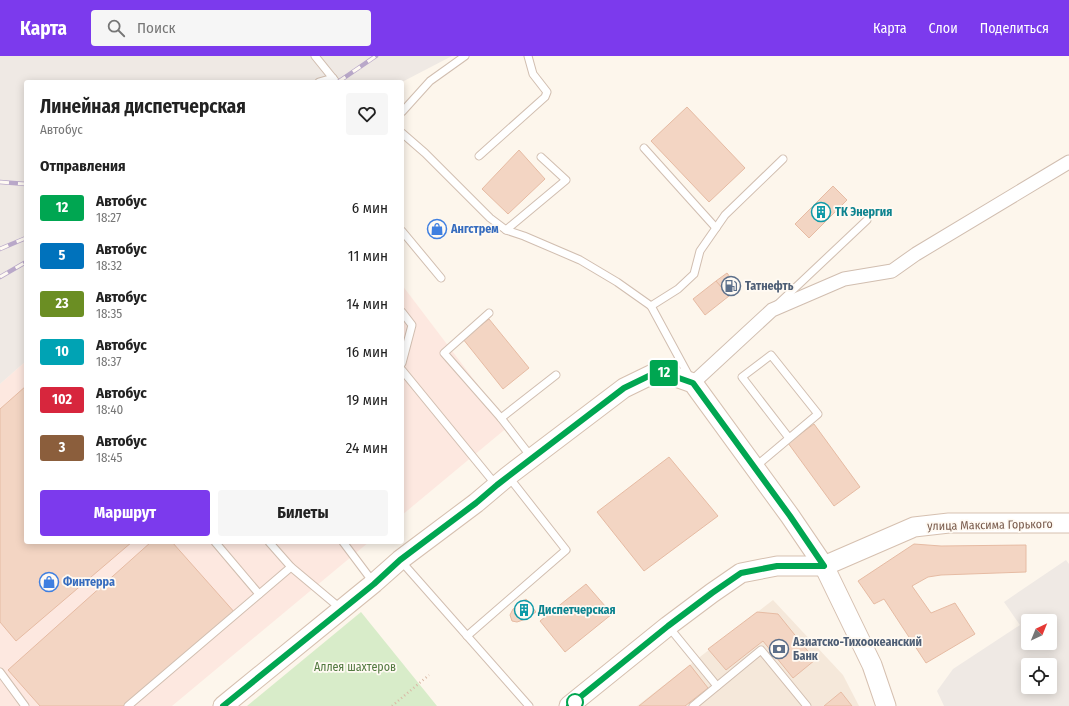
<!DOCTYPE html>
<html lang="ru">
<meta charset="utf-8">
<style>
body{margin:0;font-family:"Fira Sans Condensed",sans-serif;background:#f6f6f6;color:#222;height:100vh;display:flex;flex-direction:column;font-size:15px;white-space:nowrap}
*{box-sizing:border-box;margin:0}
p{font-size:13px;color:#767676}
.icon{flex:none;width:22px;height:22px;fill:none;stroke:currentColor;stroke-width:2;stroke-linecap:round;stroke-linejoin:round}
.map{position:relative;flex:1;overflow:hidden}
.drawer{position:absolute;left:24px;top:24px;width:380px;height:464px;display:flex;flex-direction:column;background:#fff;border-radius:4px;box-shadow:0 2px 10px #0003}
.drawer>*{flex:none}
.badge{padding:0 8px;border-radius:3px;font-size:14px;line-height:26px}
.needle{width:26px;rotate:43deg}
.controls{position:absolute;left:1021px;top:558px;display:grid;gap:8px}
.controls a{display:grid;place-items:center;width:36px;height:36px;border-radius:4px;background:#fff;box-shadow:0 2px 10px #0003;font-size:20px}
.map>.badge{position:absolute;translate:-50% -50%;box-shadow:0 0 0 2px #fff}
h2{padding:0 16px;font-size:15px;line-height:36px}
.round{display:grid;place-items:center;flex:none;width:42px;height:42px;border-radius:4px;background:#f6f6f6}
.headline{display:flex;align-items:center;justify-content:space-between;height:68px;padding:0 16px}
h1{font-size:19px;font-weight:700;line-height:30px}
.cta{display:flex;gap:8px;margin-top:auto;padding:8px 16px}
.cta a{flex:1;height:46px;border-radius:4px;background:#7c3aed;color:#fff;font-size:16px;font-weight:700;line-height:46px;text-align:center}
.cta a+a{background:#f6f6f6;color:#222}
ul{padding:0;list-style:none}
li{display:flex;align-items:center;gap:12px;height:48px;padding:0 16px}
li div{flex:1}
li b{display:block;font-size:15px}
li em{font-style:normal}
li .badge{min-width:44px;font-weight:700;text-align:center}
header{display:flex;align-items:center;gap:24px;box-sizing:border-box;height:56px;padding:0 20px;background:#7c3aed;color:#fff}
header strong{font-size:19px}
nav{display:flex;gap:22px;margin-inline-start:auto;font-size:14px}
.search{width:280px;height:36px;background:#f6f6f6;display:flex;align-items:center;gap:10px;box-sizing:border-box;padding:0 14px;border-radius:4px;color:#767676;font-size:15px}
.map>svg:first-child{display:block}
.residential{fill:#f5e8da}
.commercial{fill:#fde8e0}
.industrial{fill:#efe9e4;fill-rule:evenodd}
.green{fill:#d8ecc9}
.building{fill:#f3d5c3;stroke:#e6bba3}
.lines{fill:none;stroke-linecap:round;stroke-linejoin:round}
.lane-casing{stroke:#d1beb0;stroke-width:9}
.street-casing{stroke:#d1beb0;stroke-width:15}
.secondary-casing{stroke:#d6c0b0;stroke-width:21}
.path{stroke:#d9b8a5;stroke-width:2.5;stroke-dasharray:1 3;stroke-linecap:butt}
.lane{stroke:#fff;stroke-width:7}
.street{stroke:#fff;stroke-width:13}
.secondary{stroke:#fff;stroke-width:19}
.rail-casing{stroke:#b9a8c9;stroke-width:4.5}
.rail{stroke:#fffaf3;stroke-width:3;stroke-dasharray:9;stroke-linecap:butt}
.line-casing{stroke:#fff;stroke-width:9}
.line{stroke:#00a651;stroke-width:6}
.stop-dot{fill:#fff;stroke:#00a651;stroke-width:2}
.labels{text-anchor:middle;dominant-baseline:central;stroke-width:3.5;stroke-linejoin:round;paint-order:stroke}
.culture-label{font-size:12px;font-weight:bold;fill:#0d838f;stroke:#fffaf3;text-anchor:start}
.shop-label{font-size:12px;font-weight:bold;fill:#366cbe;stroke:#fffaf3;text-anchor:start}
.service-label{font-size:12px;font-weight:bold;fill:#4e5e75;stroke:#fffaf3;text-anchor:start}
.street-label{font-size:12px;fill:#7a5c4d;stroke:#fffaf3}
.park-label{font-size:12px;fill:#537a41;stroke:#fffaf3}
</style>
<header>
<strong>Карта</strong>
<div class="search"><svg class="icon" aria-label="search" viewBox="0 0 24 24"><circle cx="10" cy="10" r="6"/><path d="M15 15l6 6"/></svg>Поиск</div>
<nav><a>Карта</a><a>Слои</a><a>Поделиться</a></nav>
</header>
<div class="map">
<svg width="1069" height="650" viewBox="0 0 1069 650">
<rect width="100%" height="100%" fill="#fdf6ec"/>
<polygon class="residential" points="773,544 843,619 859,650 637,650"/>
<g class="commercial">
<polygon points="402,229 509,370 402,459"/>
<polygon points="26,305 26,486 369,486 172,650 0,650 0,328"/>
</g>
<g class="industrial">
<polygon points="0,0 452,0 402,26 26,26 26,305 0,328"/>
<path d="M1066,504L1069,508V650H944L937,635L953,613L1020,569L1004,546ZM1028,565H1050V587H1028ZM1028,609H1050V631H1028Z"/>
</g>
<polygon class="green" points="361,556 437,650 247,650"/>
<g class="building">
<polygon points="687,51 745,112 709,146 651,85"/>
<polygon points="519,94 545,123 508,158 482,133"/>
<polygon points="833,130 847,144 809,182 795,168"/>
<polygon points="727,217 739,233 729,240 716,225"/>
<polygon points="716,225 729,240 705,259 693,243"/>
<polygon points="489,263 529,312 503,333 463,283"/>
<polygon points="26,330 26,486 132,486 16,585 0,566 0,353"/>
<polygon points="814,368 860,431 834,450 788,387"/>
<polygon points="669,401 718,460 644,515 597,456"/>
<polygon points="151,486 172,486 236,558 133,650 40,650 8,614"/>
<polygon points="914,488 941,490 1026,489 1026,516 941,519 928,521 912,530 931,557 955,547 975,578 926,607 884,543 874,548 858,525"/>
<polygon points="586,528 612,558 565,596 540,565"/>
<polygon points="526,543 536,556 523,564 517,566 512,565 510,559 513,553"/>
<polygon points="757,556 778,558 815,604 793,622 763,585 726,614 708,593"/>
<polygon points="690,609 708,632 685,650 639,650"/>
<polygon points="841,636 852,650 824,650"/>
</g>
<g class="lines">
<g class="lane-casing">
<g id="lane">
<polyline points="315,0 336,26"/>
<polyline points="319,26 333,22"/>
<polyline points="402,56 430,25 465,0"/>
<polyline points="402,77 425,97 490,162 506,174 524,180 580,204 617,226 651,250"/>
<polyline points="644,92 716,172"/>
<polyline points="479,100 545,41 547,36 533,18 528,0"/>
<polyline points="506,174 566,124 541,101"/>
<polyline points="402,175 441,222"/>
<polyline points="778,248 867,164"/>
<polyline points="402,256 412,269 402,307"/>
<polyline points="489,257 444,297 501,362"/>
<polyline points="402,314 496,429"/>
<polyline points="690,322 651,250 678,233 694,218 700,195 725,159 783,103"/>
<polyline points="532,402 501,362 556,319"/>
<polyline points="755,411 818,358 771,299 742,321 789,382"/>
<polyline points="215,486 259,538"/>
<polyline points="269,486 291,511"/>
<polyline points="343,486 373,526"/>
<polyline points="401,505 529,650"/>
<polyline points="668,570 717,630"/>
<polyline points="467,580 566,494 508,420"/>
<polyline points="0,616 25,650"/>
<polyline points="128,650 291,511 340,552"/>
<polyline points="693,650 761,594 807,650"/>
</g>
</g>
<g class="street-casing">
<polyline id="street" points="693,327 772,254 844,223 892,215 916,198 1069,106"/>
</g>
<g class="secondary-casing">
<g id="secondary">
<polyline points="223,650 374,527 400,504 476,447 508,420 624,332 659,315 693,327 790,460 824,510 872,609 886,650"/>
<polyline points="569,650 668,570 712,537 741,517 777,510 824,510 914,471 949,467 1069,467"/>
</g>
</g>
<polyline class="path" points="392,650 429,619"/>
<use href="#lane" class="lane"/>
<use href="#street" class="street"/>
<use href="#secondary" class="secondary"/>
<g class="rail-casing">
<g id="rail">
<polyline points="338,26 376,0"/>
<polyline points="0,126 26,128"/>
<polyline points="0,193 26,182"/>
<polyline points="0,221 26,206"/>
</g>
</g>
<use href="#rail" class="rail"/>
</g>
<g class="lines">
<g class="line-casing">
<polyline id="line" points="223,650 374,528 400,504 476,447 497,429 624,332 659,315 693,327 790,460 824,510 777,510 741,517 712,537 668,570 569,650"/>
</g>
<use href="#line" class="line"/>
</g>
<defs>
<g id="building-ring" transform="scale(1)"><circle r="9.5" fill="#fffaf3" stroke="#0f9aa8" stroke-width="1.5"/><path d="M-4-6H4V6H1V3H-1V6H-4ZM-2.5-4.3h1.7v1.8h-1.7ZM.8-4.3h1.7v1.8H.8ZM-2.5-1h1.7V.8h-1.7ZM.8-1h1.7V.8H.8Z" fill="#0f9aa8"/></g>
<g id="shop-ring" transform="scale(1)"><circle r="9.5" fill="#fffaf3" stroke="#3f7fe0" stroke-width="1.5"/><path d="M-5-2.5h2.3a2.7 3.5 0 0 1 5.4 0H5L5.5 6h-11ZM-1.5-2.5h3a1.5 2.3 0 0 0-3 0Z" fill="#3f7fe0"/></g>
<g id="fuel-ring" transform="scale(1)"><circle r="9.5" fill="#fffaf3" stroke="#5c6f8a" stroke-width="1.5"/><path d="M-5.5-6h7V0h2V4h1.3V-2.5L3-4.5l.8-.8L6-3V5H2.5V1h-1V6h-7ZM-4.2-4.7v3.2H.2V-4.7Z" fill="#5c6f8a"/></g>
<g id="bank-ring" transform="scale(1)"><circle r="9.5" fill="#fffaf3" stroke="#5c6f8a" stroke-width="1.5"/><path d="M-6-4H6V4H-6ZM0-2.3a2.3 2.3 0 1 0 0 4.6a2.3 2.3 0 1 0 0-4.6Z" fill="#5c6f8a"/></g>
</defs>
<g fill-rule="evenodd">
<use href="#building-ring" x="821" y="156"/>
<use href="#shop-ring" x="437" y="173"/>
<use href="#fuel-ring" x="731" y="230"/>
<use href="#shop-ring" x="49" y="526"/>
<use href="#building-ring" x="524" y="554"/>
<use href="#bank-ring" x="779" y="593"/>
</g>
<circle class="stop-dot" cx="575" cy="646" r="8"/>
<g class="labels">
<g class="culture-label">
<text x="835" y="156">ТК Энергия</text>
<text x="538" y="554">Диспетчерская</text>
</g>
<g class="shop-label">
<text x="451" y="173">Ангстрем</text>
<text x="63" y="526">Финтерра</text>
</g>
<g class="service-label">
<text x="745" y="230">Татнефть</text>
<text x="793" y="586">Азиатско-Тихоокеанский<tspan x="793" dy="14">Банк</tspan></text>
</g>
<g class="street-label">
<text transform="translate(990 469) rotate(-1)">улица Максима Горького</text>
</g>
<g class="park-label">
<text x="355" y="611">Аллея шахтеров</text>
</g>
</g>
</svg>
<div class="controls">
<a><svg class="needle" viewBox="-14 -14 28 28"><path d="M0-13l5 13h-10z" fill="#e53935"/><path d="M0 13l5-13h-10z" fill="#767676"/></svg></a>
<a><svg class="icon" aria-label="locate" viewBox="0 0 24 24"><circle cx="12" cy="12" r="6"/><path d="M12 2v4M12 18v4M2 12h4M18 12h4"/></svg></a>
</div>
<b class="badge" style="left:664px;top:317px;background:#00a651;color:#fff">12</b>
<section class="drawer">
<div class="headline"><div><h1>Линейная диспетчерская</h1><p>Автобус</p></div><a class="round"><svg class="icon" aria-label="heart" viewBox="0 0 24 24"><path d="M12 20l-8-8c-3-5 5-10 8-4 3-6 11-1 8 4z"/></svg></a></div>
<h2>Отправления</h2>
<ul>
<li><span class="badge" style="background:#00a651;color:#fff">12</span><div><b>Автобус</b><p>18:27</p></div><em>6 мин</em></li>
<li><span class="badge" style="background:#0072bc;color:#fff">5</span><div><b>Автобус</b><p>18:32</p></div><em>11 мин</em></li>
<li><span class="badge" style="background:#6b8e23;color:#fff">23</span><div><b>Автобус</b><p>18:35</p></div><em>14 мин</em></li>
<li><span class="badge" style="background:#00a3b4;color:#fff">10</span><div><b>Автобус</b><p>18:37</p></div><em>16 мин</em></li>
<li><span class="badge" style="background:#d7263d;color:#fff">102</span><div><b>Автобус</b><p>18:40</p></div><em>19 мин</em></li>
<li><span class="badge" style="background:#8b5e3c;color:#fff">3</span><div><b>Автобус</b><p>18:45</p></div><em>24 мин</em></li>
</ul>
<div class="cta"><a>Маршрут</a><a>Билеты</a></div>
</section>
</div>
